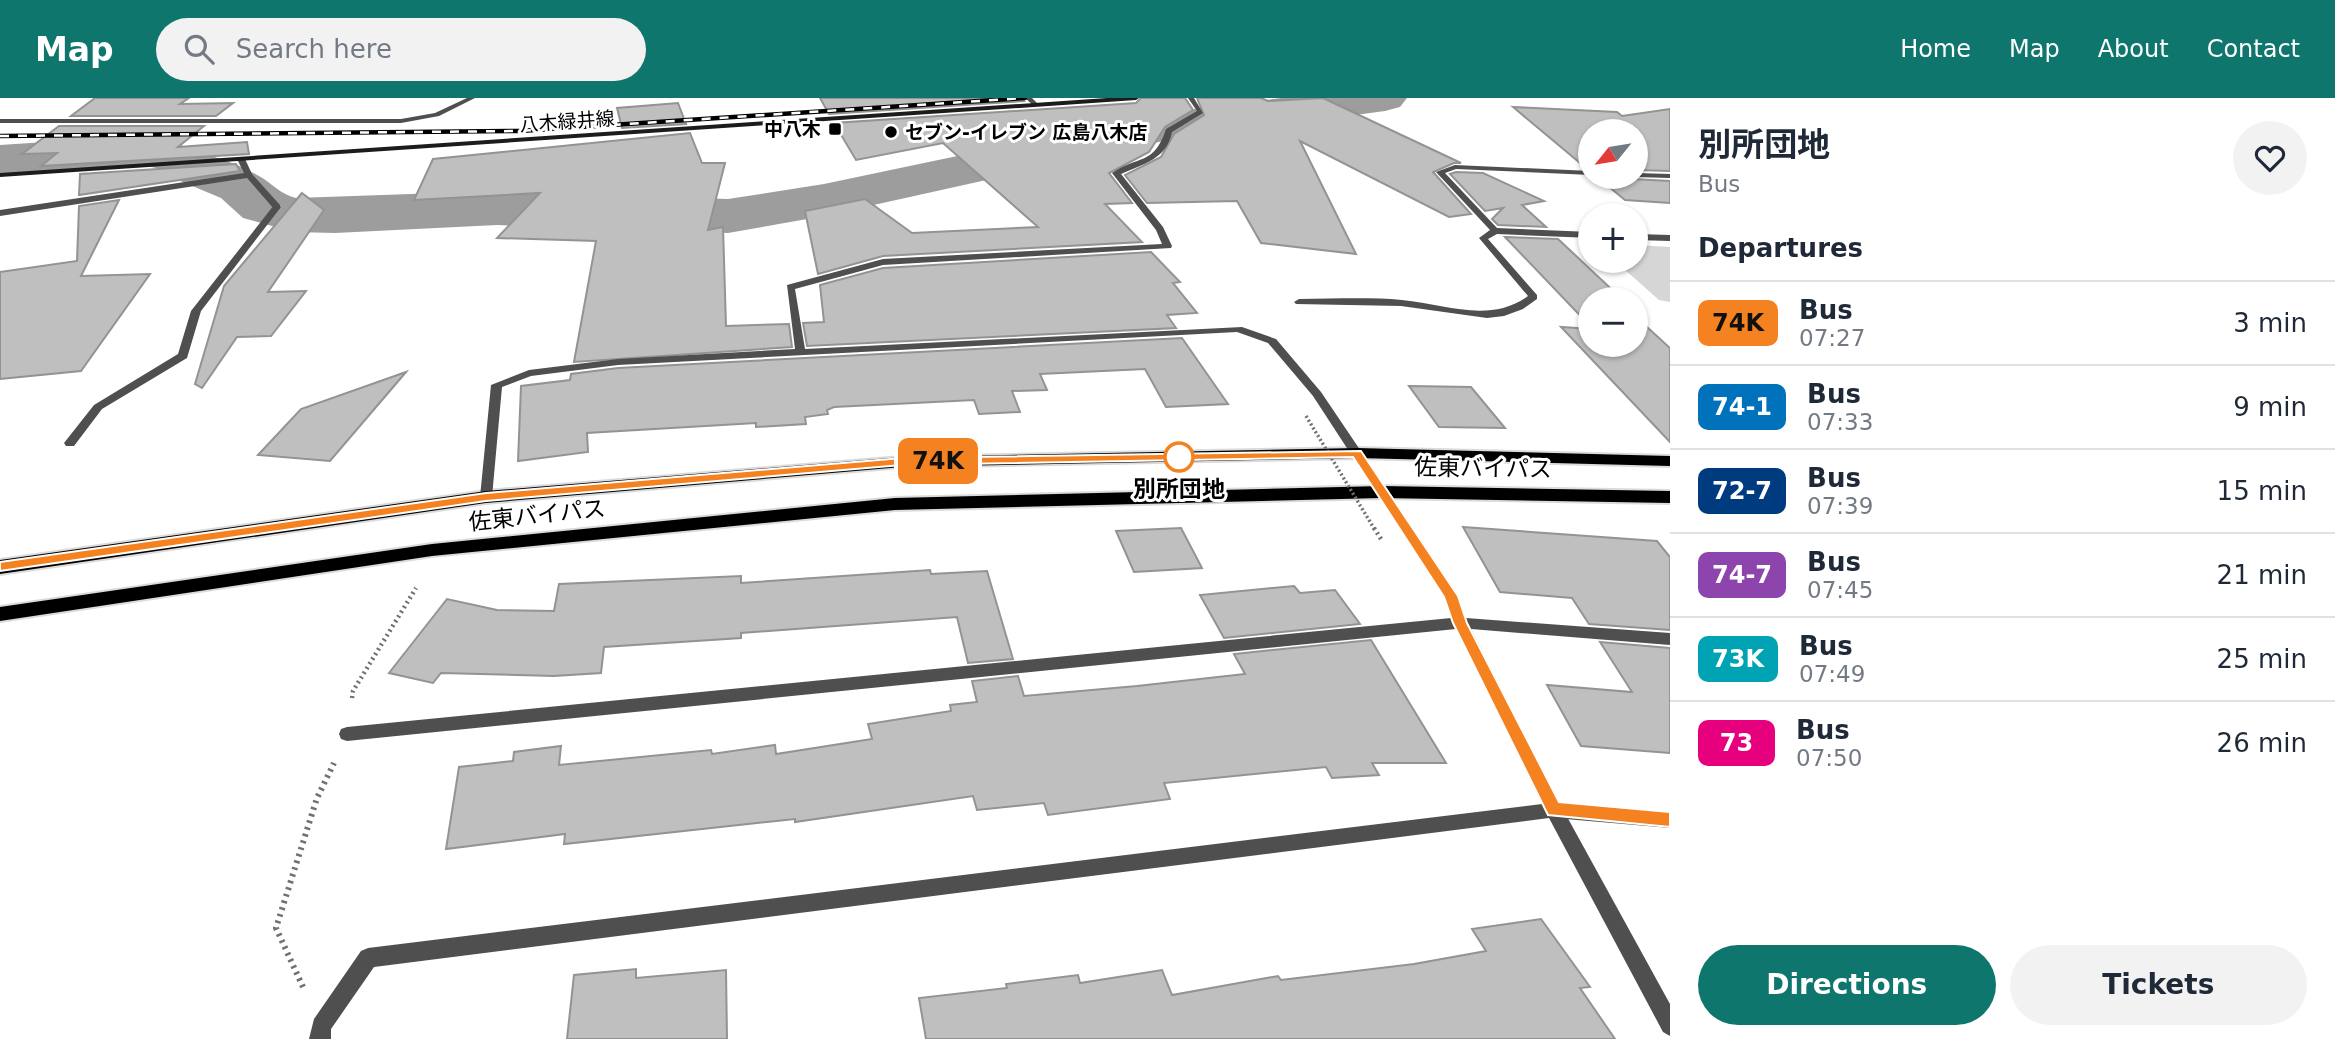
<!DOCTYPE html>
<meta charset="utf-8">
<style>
body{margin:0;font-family:"DejaVu Sans","Noto Sans JP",sans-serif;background:#f2f2f3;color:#1f2937;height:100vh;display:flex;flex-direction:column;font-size:26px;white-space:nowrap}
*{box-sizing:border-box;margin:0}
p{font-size:23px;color:#747a83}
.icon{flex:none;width:38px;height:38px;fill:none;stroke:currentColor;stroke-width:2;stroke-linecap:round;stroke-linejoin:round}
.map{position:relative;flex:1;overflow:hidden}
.drawer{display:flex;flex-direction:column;background:#fff;width:665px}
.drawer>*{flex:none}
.badge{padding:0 14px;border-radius:10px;font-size:24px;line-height:46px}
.needle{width:46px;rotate:240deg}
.tools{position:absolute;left:1578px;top:21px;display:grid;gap:14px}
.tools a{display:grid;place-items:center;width:70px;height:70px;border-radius:50%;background:#fff;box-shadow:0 2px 5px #0004;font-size:35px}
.map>.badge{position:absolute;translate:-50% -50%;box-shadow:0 0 0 4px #fff}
h2{padding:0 28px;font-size:26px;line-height:63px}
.round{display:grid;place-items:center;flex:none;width:74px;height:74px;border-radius:37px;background:#f2f2f3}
.headline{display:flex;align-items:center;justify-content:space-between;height:119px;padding:0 28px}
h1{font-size:33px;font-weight:700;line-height:52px}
.cta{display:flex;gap:14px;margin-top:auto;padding:14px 28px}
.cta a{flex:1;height:80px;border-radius:42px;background:#0f766e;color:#fff;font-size:28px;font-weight:700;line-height:80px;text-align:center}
.cta a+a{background:#f2f2f3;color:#1f2937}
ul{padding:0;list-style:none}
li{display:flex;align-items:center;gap:21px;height:84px;padding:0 28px;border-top:2px solid #e0e1e3}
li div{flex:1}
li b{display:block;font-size:26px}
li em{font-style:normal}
li .badge{min-width:77px;font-weight:700;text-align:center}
header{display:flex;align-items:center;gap:42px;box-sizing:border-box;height:98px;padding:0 35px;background:#0f766e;color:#fff}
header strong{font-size:33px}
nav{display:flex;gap:38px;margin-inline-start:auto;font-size:24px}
.search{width:490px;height:63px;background:#f2f2f3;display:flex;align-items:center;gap:18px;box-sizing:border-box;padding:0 24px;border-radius:38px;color:#747a83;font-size:26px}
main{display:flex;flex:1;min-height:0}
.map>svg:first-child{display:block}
.green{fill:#d6d6d6}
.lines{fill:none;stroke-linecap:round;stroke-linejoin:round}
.river{fill:#9d9d9d;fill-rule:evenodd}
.building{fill:#bfbfbf;stroke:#939393;stroke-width:2}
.trunk-casing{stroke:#dbdbdb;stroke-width:4}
.path-far1{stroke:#717171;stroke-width:4.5;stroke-dasharray:2 3.5;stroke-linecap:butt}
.path{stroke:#717171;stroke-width:6;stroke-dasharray:2.5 4.5;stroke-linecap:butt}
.service{fill:#4f4f4f;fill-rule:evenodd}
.minor{fill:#4f4f4f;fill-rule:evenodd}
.tertiary{fill:#4f4f4f;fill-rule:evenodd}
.secondary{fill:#1c1c1c;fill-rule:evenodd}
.trunk{fill:#000;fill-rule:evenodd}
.rail-casing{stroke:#000;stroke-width:4.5}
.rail{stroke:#fff;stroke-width:2.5;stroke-dasharray:9;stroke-linecap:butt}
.path-bridge-far1{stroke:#717171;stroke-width:3.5;stroke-dasharray:2 2.5;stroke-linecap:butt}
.path-bridge{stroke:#717171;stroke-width:4.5;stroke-dasharray:2 3.5;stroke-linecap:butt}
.line{fill:#f58220;stroke:#fff;stroke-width:2}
.poi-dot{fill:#000;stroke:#fff;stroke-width:2.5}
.stop-dot{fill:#fff;stroke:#f58220;stroke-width:3.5}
.labels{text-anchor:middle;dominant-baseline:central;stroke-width:6;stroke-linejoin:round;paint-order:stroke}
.far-street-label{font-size:19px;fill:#000;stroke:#fff}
.far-poi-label{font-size:19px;font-weight:bold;fill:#000;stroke:#fff;text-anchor:end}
.street-label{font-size:23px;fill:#000;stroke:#fff}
.stop-label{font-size:23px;font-weight:bold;fill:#000;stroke:#fff}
</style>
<header>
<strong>Map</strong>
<div class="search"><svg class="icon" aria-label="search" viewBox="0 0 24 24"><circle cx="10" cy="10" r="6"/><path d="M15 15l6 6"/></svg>Search here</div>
<nav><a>Home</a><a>Map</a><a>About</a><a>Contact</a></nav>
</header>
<main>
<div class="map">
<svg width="1670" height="941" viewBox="0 0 1670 941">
<rect width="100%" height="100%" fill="#fff"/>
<polygon class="green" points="1636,147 1670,149 1670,204 1659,202 1615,163 1636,163"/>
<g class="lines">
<path class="river" d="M1281,0H1407L1400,9L1385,13L1163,43L824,118L728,135L497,127L335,135L294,134L243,120L221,100L178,82L172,74L144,67L0,77V47L152,37L186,49L191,57C208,53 243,69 259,78C273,86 280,96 296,100L497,93L728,101L824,86L1163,15Z"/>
</g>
<g class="building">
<polygon points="95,0 189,0 180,6 233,5 216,18 71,18"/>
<polygon points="820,0 1022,0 1024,3 829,16"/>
<polygon points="1141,0 1185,0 1193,12 1165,29 1149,54 1109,75 1132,105 1105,106 1142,144 883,158 818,176 805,113 865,101 912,135 1038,129 943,45 856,62 834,25 1136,5"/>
<polygon points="1197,0 1261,0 1268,3 1323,0 1461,65 1454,65 1433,74 1471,116 1449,119 1300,43 1356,156 1261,145 1237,103 1147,105 1125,77 1161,59 1174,36 1204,17"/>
<polygon points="678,5 686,26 622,30 617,10"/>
<polygon points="1513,9 1617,14 1622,18 1670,11 1670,73 1636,72 1636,33 1591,33 1591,70 1586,70"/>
<polygon points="59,28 204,28 178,49 247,44 249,56 41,68 57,55 22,56"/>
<polygon points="690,35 702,65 725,65 708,132 723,129 726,228 789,226 792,249 574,264 596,143 497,140 540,95 414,102 433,61"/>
<polygon points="236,66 240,73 79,97 80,76"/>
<polygon points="1456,74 1483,75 1544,103 1522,107 1546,129 1498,127 1492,121 1503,110 1485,113 1450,76"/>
<polygon points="1597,79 1670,83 1670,105 1625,102"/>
<polygon points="302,95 324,112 268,194 306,193 271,238 237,239 202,290 195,286 224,188"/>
<polygon points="119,102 81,178 150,176 81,273 0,281 0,174 77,163 79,108"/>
<polygon points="1505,139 1558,141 1622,201 1591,201 1591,229"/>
<polygon points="1151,154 1180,184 1173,185 1197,215 1167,217 1176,230 807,248 803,225 824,224 820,187 883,170"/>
<polygon points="1636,219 1670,250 1670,344 1561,229 1591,231 1591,247 1636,247"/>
<polygon points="1182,240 1228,306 1166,309 1145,271 1040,276 1047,292 1012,293 1020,314 979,316 974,302 834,309 827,312 828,316 805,319 806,326 756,329 756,325 587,335 588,354 518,363 521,288 570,282 571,276 618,270"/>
<polygon points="406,274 330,363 258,357 301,311"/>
<polygon points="1409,288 1471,289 1505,330 1439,329"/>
<polygon points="1463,429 1657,443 1670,459 1670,532 1589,526 1572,500 1500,494"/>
<polygon points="1181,430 1202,470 1134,474 1116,433"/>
<polygon points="930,472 931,476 987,473 1013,561 968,565 957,519 741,535 741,540 604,549 601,575 554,578 441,575 433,585 389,575 447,501 497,512 554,513 559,486 741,478 741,485"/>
<polygon points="1294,488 1300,495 1335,492 1360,526 1224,540 1200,497"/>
<polygon points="1371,542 1446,665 1372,665 1379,677 1332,680 1326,669 1164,685 1170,701 1048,717 1044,705 977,712 973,698 795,724 795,721 564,746 565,736 446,751 459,669 513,663 514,654 561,648 559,667 711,652 712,656 775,647 776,656 872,641 868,626 951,613 950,607 977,604 972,583 1018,578 1024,598 1137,588 1245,576 1234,556"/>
<polygon points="1600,544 1670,550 1670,655 1581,648 1547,587 1632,594"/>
<polygon points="1541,821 1590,889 1580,890 1615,941 926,941 919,900 1007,890 1006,886 1078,877 1080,885 1162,872 1172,897 1278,878 1281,882 1414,866 1486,853 1472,831"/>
<polygon points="636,871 636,880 726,872 727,941 567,941 574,877"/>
</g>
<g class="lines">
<g class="trunk-casing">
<g id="trunk">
<polygon points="1357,350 1670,358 1670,368 1357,360 902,369 486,405 0,476 0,462 486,393 902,359"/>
<polygon points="1382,388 1670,393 1670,405 1382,400 895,412 432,458 0,523 0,509 432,446 895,400"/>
</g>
</g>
<polyline class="path-far1" points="352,600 353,593 416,490"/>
<polyline class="path" points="303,889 276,830 317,700 334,665"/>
<polygon class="service" points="274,107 281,109 201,213 187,260 102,311 74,348 66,348 64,345 94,307 178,256 191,213"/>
<g class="minor">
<polygon points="467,0 475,0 439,18 401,25 0,25 0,21 401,21 435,15"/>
<polygon points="1025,0 1032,0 1039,7 1034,8"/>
<path d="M1188,0H1194L1203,15L1172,34C1167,61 1143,66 1121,76L1163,129L1172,148L1171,150L883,167L795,191L805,251L1242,229L1276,241L1321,294L1456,494L1466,520L1670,535V547L1471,531L1560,706L1670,906V938L1663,934L1549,720L374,869L331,931V941H309L314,921L361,853L368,850L1542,706L1456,531L347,643L341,641L339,636L341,631L347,629L1451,520L1444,499L1313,298L1268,245L1237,234L618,267L531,278L502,289L492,399L486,403L480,399L491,287L529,272L618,261L795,251L787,187L883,161L1162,146L1156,132L1112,75C1138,57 1154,68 1166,31L1197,13Z"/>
<polygon points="241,59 245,61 252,76 280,107 280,111 274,111 247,80 0,118 0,112 244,75 237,61"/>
<path d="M1455,67L1591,73V77L1456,71L1445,75L1497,130L1591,134V140L1497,136L1488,141L1537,197V201L1523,211L1504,218L1487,220L1401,208L1296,206L1294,204L1299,201C1333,201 1368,199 1402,202C1446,206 1489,226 1528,198L1479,140L1490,132L1436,74Z"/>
<polygon points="1636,75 1670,76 1670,80 1634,79 1636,79"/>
<polygon points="1636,136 1670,137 1670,143 1636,142"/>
</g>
<polygon class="tertiary" points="1554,704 1670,714 1670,730 1554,720 1548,718 1545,712 1548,706"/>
<polygon class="secondary" points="1107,0 1139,0 1136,2 0,79 0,75"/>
<use href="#trunk" class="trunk"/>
<g class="rail-casing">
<polyline id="rail" points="0,38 520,33 1025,0"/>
</g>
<use href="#rail" class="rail"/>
<polyline class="path-bridge-far1" points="1306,318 1375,432"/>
<polyline class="path-bridge" points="1374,430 1381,441"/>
</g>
<polygon class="line" points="1361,353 1458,498 1467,525 1559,704 1670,714 1670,729 1548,717 1453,525 1444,499 1353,359 902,367 486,403 0,473 0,464 486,395 902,360"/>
<g class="poi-dot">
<rect x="828" y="24" width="14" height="14" rx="3.5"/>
<circle cx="891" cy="34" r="7"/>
</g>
<circle class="stop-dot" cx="1179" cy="359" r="14"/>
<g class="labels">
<g class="far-street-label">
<text transform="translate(567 23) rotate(-4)">八木緑井線</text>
</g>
<g class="far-poi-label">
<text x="821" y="31">中八木</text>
<text x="905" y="34" text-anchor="start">セブン-イレブン 広島八木店</text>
</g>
<g class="street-label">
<text transform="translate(1483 370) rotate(1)">佐東バイパス</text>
<text transform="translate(537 417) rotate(-6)">佐東バイパス</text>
</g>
<g class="stop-label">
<text x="1179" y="391">別所団地</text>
</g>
</g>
</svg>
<div class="tools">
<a><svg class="needle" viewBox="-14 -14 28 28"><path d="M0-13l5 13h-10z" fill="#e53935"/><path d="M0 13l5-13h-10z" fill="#747a83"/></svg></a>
<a>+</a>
<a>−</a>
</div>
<b class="badge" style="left:938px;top:363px;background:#f58220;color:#111">74K</b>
</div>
<section class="drawer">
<div class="headline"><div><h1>別所団地</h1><p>Bus</p></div><a class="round"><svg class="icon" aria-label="heart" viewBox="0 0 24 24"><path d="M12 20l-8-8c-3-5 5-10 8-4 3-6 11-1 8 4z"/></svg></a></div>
<h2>Departures</h2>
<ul>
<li><span class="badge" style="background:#f58220;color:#111">74K</span><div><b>Bus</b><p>07:27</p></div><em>3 min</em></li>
<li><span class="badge" style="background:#0072bc;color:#fff">74-1</span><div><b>Bus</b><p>07:33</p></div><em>9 min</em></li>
<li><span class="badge" style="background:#003b80;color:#fff">72-7</span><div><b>Bus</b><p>07:39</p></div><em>15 min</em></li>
<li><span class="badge" style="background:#8e44ad;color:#fff">74-7</span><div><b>Bus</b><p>07:45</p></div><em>21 min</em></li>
<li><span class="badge" style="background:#00a3b4;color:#fff">73K</span><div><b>Bus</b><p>07:49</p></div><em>25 min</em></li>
<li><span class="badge" style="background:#e6007e;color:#fff">73</span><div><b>Bus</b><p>07:50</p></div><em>26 min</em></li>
</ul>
<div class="cta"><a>Directions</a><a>Tickets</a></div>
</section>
</main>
